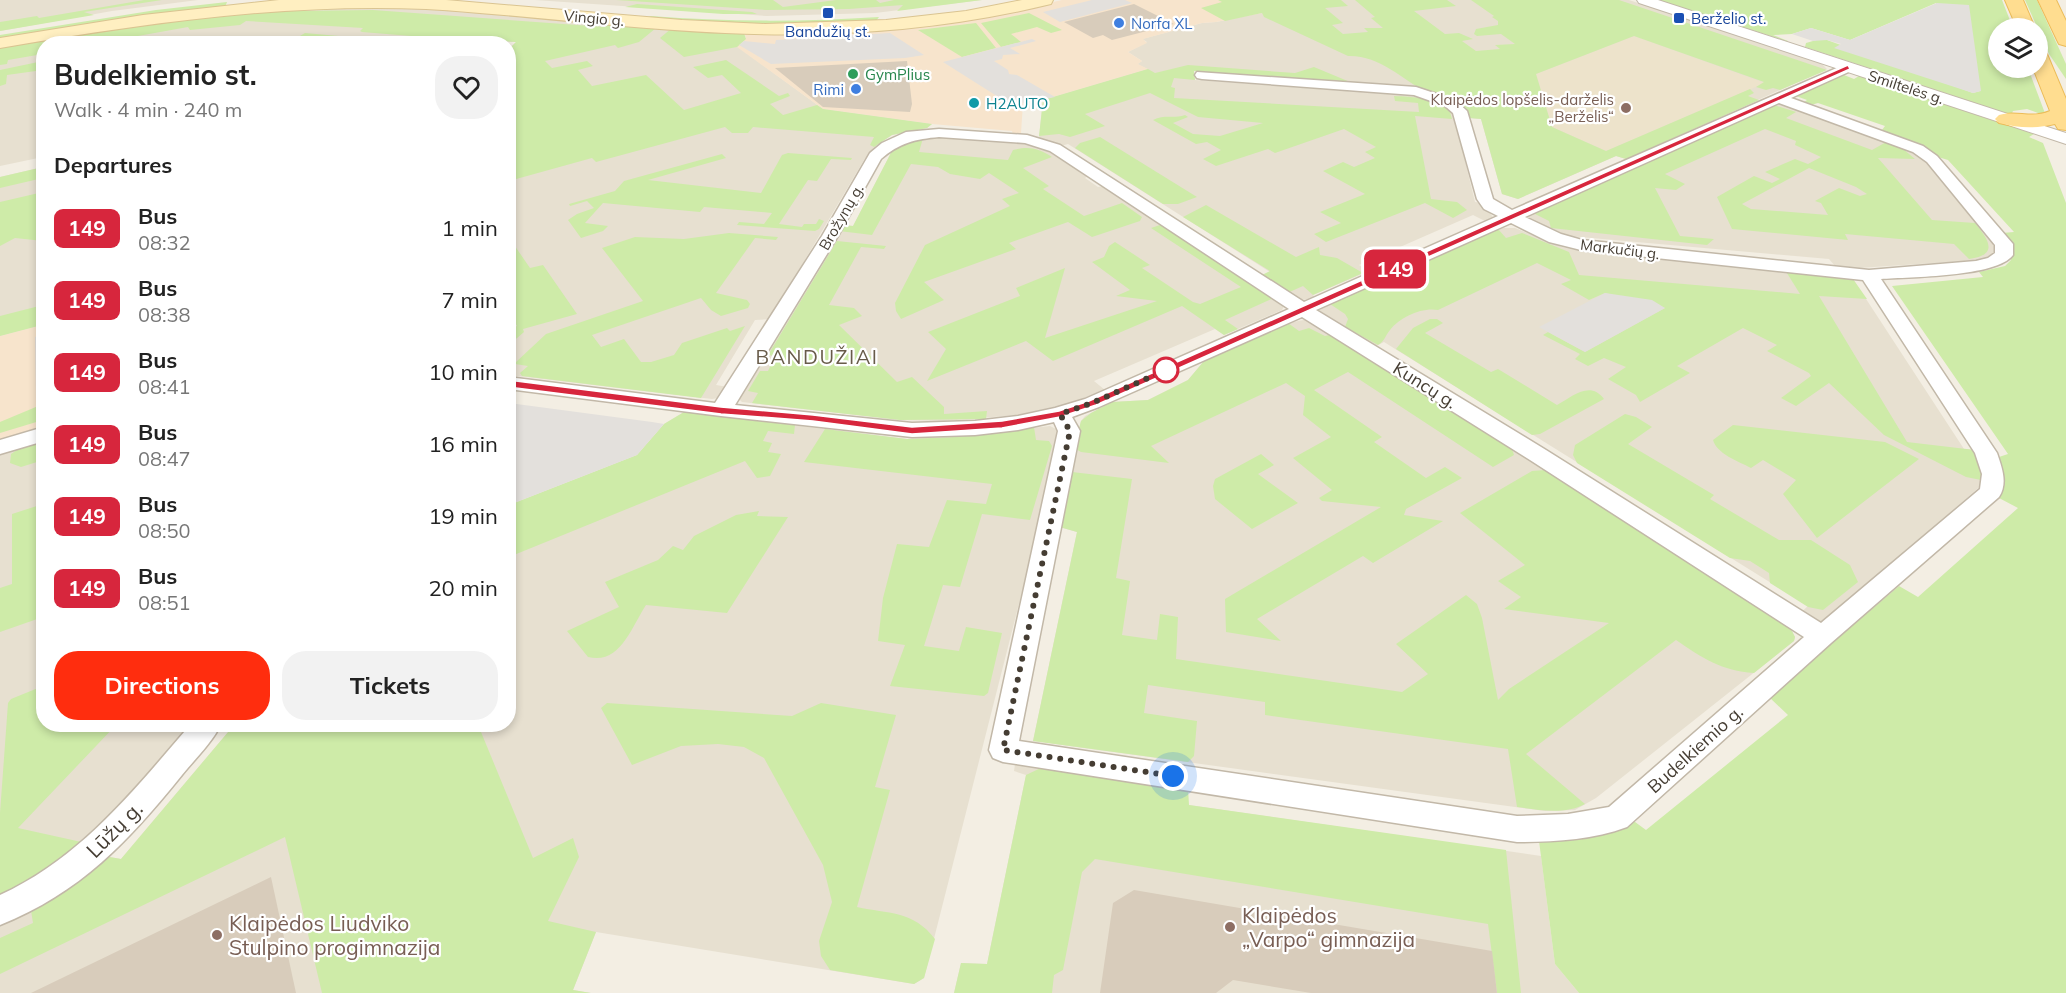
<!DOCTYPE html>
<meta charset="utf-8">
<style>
body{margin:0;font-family:Mulish,sans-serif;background:#f2f2f2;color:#222;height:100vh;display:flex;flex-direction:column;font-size:22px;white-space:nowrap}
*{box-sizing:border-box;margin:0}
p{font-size:20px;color:#767676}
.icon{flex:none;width:33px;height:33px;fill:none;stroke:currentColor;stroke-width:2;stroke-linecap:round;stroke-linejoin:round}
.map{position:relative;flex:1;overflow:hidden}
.sheet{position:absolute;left:36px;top:36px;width:480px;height:696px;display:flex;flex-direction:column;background:#fff;border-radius:24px;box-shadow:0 3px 9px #0003}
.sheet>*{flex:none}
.badge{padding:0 12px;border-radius:9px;font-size:21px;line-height:39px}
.fabs{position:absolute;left:1988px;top:18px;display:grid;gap:12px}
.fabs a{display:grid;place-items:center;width:60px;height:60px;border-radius:50%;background:#fff;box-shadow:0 3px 9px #0003;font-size:30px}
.you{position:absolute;width:30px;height:30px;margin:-15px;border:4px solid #fff;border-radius:50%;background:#1a73e8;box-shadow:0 0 0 9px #1a73e833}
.map>.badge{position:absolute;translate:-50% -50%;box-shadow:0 0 0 3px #fff}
h2{padding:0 18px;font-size:22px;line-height:54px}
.round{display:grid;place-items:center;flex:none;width:63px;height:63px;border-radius:24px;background:#f2f2f2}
.head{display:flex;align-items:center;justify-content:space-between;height:102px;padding:0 18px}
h1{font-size:28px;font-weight:700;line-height:45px}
.button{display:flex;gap:12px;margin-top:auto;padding:12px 18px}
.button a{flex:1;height:69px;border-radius:24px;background:#ff2d0e;color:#fff;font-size:24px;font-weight:700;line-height:69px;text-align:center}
.button a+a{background:#f2f2f2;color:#222}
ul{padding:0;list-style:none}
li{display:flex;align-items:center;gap:18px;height:72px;padding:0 18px}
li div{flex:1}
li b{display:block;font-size:22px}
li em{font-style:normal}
li .badge{min-width:66px;font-weight:700;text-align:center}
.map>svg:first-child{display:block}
.residential{fill:#e7e0d0}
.commercial{fill:#f7e4cc}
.education{fill:#ede3cb}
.green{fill:#ceeba8;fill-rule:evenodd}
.parking{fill:#e3e0dc}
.building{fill:#d8ccbb}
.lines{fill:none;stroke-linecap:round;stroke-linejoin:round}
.minor-casing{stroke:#c2b8a8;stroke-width:3}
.tertiary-casing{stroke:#c2b8a8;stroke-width:2}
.secondary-casing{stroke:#dac491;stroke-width:2}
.primary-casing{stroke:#ecbc58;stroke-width:2}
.minor{fill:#fff;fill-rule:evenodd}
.tertiary{fill:#fff;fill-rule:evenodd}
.secondary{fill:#ffefc1;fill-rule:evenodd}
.primary{fill:#ffdd90;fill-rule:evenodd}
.line{fill:#d7263d;stroke:#fff;stroke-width:1.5}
.walk{stroke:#453d33;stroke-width:6;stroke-dasharray:0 10.8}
.transit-dot{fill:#1a4fb4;stroke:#fff;stroke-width:2}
.shop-dot{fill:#3f7fe0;stroke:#fff;stroke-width:2}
.leisure-dot{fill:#2e9e5b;stroke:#fff;stroke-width:2}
.culture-dot{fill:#0f9aa8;stroke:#fff;stroke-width:2}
.education-dot{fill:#8d6e63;stroke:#fff;stroke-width:2}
.stop-dot{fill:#fff;stroke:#d7263d;stroke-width:3}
.labels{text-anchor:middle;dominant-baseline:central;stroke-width:4.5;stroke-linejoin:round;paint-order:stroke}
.far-street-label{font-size:15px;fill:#453d33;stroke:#fff}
.far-transit-label{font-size:15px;fill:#164399;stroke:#fff;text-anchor:start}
.far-shop-label{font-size:15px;fill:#366cbe;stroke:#fff;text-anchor:start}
.far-leisure-label{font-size:15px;fill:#27864d;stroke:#fff;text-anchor:start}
.far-education-label{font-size:15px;fill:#785e54;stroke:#fff;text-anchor:end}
.far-culture-label{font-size:15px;fill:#0d838f;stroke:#fff;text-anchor:start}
.street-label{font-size:18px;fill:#453d33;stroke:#fff}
.neighbourhood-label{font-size:20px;letter-spacing:1.5px;fill:#685b49;stroke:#fff}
.near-street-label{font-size:21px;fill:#453d33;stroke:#fff}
.near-education-label{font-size:21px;fill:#785e54;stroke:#fff;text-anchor:start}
</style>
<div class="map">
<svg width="2066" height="993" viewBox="0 0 2066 993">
<rect width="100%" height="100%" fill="#f3eee3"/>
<g class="residential">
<polygon points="0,0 198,0 112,11 0,31"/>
<polygon points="535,0 982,0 875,13 767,16"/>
<polygon points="1234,0 1629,0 1821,63 1827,69 1626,159 1616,156 1518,199 1502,194 1481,119 1469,118 1464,108 1421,89 1194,71 1195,80 1429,97 1439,100 1453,111 1475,202 1481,203 1493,217 1487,222 1473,215 1359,265 1369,271 1313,295 1316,299 1297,300 1285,294 1270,272 1068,144 1061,146 1039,138 1043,100 1147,69 1137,64 1142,61 1128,52 1147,42 1142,39 1202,23 1216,22 1261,13"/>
<polygon points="412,6 580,20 746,39 738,47 823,109 932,124 927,128 892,135 876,145 864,160 770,319 755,320 716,385 728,387 719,398 712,399 509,375 508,49 516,42 44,44 43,157 0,166 0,45 211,12"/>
<polygon points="1779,103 1905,145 1922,156 1991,238 1996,252 1988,258 1979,260 1859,268 1835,266 1829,259 1569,236 1569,239 1527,220 1527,217 1535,212"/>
<polygon points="930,135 1008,141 1041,147 1088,176 1085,178 1098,187 1104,186 1285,304 1282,310 1224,335 1215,329 1094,381 1105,390 1068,404 1017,415 944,421 900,420 742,402 739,399 782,324 843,225 853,226 894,147"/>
<polygon points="43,167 43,332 42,325 0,336 0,177"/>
<polygon points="1503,228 1515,228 1562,247 1584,252 1847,275 1853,279 1964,449 1975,450 1986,481 1837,613 1823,621 1814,621 1797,616 1808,606 1384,342 1372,348 1319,315 1319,311 1322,308"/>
<polygon points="1309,319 1769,613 1792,631 1795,637 1794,641 1596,798 1575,810 1545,811 1033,741 1077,532 1056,526 1081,421 1085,416 1112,402 1148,400 1188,380 1204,361 1288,323"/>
<polygon points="684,412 907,439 956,437 1050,426 1056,429 1061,438 924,978 914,984 596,932 573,990 591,993 0,993 0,919 41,899 45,904 91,873 87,869 104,856 121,859 234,725 508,724 509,505 637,455 664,424"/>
<polygon points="43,442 44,724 191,725 86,843 0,898 0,455"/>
<polygon points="1022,761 1189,805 1541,856 1555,964 1579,993 954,993 961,963 987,964 1026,775 1014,771 1015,764"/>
</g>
<g class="commercial">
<polygon points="1062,0 1234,0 1262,13 1216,22 1202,23 1143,39 1147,43 1128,52 1142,61 1138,64 1148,69 1043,100 1023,103 1021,133 1017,135 1013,135 1012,131 932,124 823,109 737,47 746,38 744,33 998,15"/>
<polygon points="42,325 43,428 0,441 0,336"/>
</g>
<polygon class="education" points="1634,36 1765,83 1606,151 1552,127 1536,74"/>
<g class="green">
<polygon points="144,0 162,0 84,12 94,15 0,31 0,22 37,16 39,18"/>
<polygon points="616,0 773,0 783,7 836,0 876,0 880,3 894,0 982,0 897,11 903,5 849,9 766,10"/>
<path d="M1218,0H1341L1348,6L1325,8L1343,23L1332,25L1343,34L1368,32L1364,28H1383L1371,18L1375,17L1355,0H1447L1456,6L1414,11L1445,34L1459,33L1473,39L1462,41L1476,51L1500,49L1495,45L1515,44L1501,34L1477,36L1474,34L1476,29L1498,25V21L1492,17L1494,16L1471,0H1619L1827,70L1780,90L1773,88L1766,90L1756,87L1764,82L1634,36L1536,74L1552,127L1606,151L1750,89L1754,93L1748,96L1759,100L1626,159L1616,156L1518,199L1502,194L1481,119L1469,118C1459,99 1442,102 1426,92C1402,79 1379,55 1348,56L1264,17L1262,13L1225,21L1201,8L1222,2Z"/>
<polygon points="1658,0 2002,0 2013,28 1998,28 1998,68 2028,68 2046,116 2027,109 2013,111 2012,113 2024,119 1805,47 1806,43 1820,39 1827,40 1973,93 1980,91 1936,3 1850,40 1811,28 1792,34 1773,35 1788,41 1786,41"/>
<polygon points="2025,0 2037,0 2066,64 2066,79 2049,54"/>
<polygon points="227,2 225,7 0,41 0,35 156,10"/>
<polygon points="637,4 752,12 757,14 723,14 625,7"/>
<polygon points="373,10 605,27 607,25 604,23 656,28 639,42 618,48 615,45 545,61 552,68 587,61 593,66 578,70 592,86 646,75 684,110 741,93 722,75 708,78 693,67 726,60 779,96 788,93 790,96 770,104 783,115 817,105 823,109 932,124 927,128 892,135 874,147 870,145 874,137 753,127 748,133 732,133 725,127 596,162 592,158 509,181 509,49 516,42 501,41 497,43 362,32 360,31 363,28 246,21 240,25 190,30 188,27 99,43 44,44 43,54 8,60 7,64 0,65 0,45 211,12"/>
<polygon points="1029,13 1062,30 1051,33 1037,27 1011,34 1021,42 1001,47 981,23"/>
<path d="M651,16C727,22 803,22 879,17L876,21L791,27L645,18Z"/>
<polygon points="976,23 996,48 962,57 918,30"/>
<polygon points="672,28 744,33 746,39 737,47 684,57 660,38"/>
<polygon points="305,33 350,37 341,43 288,43"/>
<polygon points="43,61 43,70 7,75 6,84 0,86 0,70"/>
<path d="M1188,65L1295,73L1314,67L1350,82L1194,71L1195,80L1174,78L1171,87L1175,88L1174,98L1419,112L1418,103L1395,101L1394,96C1414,97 1435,97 1450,112L1452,119L1415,116L1431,199L1457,202L1467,210L1453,218L1425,203L1326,242L1314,234L1341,223L1320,212L1365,194L1323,171L1343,162L1354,167L1375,158L1365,152L1376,147L1344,129L1275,153L1268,149L1216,166L1203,159L1221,150L1207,142L1196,144L1153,120C1164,114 1174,119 1185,115L1188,117L1173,123L1193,134L1220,136L1263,123L1198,117L1150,93L1085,114L1105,126L1070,137L1059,134L1039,136L1043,100L1148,69L1155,73Z"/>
<path d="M1844,75L1854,79L1859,76L2034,134L2029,137L2043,143L2066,203V993H1579L1555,964L1539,841C1580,841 1594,836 1631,819L1646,830L1788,715L1769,697L1899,586L1918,597L2018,508L1999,498L2001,474L1996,458L2008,454L1892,286L1983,277L1979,272L2005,266L2011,260L2012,247L2002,233L2014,232L1948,160L1938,157L1908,140L1882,130L1885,126L1818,103L1811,105L1803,103L1807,100L1796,96Z"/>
<path d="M1774,105L1796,112L1786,118L1872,150L1888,141L1902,148L1915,159L1878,158L1932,220L1975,223C1989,240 1999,255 1969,259L1954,244L1845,234L1848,240L1732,229L1717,197L1754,176L1772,183L1780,179L1765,172L1795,159L1808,164L1821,157L1795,145L1796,141L1765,129L1665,174L1685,184L1676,190L1655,188L1680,236L1714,239L1707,245L1551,228L1549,221L1533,213ZM1809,168L1856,187L1867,194L1860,196L1839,188L1815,201L1821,203L1828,215L1751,209L1742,204Z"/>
<polygon points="1100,137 1197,197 1178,204 1163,204 1075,148 1080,143"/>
<path d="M923,138L919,152L1008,160L1013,150C1029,146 1038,148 1052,157L1023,168L1049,186L1043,189L1084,216L1122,203L1142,217L1140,221L1092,237L1068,222L1009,243L1016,249L924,282L944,300L901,319L896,311L895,303L925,245L1010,206L1002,199L1019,193L989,173L980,179L950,174L938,167L911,164L872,235L839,231L843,225L853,226L894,147Z"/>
<polygon points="788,153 852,158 851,160 831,159 817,181 808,180 779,224 802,227 804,224 816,224 819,219 824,221 819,229 815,231 737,225 739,222 764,224 772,213 704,207 700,212 603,203 585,223 608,226 603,231 581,238 568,220 577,214 594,208 587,201 570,206 569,204 615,191 624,181 722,154 726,158 648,180 761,193 782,155"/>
<polygon points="43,167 43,178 0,188 0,177"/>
<polygon points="43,192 43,241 15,238 0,246 0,202"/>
<polygon points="1206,205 1296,257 1319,247 1320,255 1337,258 1363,273 1313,295 1303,286 1285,294 1258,277 1270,271 1183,217"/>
<polygon points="1163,224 1276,297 1225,320 1238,329 1224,335 1182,306 1053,361 1026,341 927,381 946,349 928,332 1020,296 1016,288 1065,268 1045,338 1157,301 1116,296 1130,290 1092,262 1104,257 1109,246 1115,242 1150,265 1142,268 1193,302 1200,304 1241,287 1151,228"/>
<path d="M1498,229L1506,238L1522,233L1569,252L1579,275L1800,294L1785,270L1853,279L1867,299L1819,296L1907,442L1975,450L1986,481L1966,477L1884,435L1829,383L1796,406L1781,398L1811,376L1809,373L1767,351L1777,345L1743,328L1677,366L1690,373L1640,402L1636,395L1608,379L1626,367L1604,358L1588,366L1575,359L1580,354L1543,335L1548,332L1585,352L1665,308L1605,293L1589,300L1561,284L1571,280L1537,263L1438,310C1422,307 1400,317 1390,330C1385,336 1385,341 1378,345L1345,327L1348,319L1345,314L1330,304Z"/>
<polygon points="729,233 778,237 776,240 755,238 716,293 747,300 750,304 748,308 721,316 711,310 701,298 592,335 601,347 624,339 641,362 651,362 674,355 682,343 727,328 730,331 745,326 701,398 522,376 520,373 528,366 515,364 516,362 546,334 643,301 602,248 635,237 684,239"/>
<polygon points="508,236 530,268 543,265 577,314 523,329 524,332 509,345 509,329 517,326 509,312"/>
<polygon points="837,241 886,246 884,249 861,247 829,305 854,308 862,316 839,325 897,382 912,377 944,407 944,414 987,411 986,419 900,420 752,403 758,393 748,391 760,371 768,371 775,356 768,355"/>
<polygon points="43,305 43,332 42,325 0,336 0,316"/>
<path d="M1430,319H1437L1443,323L1425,333L1491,372L1498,369L1557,405C1572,397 1590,380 1604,399L1540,434L1532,435L1396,349L1413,328Z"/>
<polygon points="1288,323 1299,331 1309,328 1325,336 1333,334 1512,449 1514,455 1493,467 1348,372 1314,390 1382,437 1374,442 1426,478 1445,467 1462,478 1406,509 1404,515 1443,521 1373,563 1363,556 1257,619 1281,641 1226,632 1225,599 1381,507 1322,501 1319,498 1332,490 1293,458 1331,437 1303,415 1305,396 1286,383 1151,446 1169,463 1081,452 1074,448 1081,421 1091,413 1112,402 1148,400 1188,380 1204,361"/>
<polygon points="43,404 43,420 0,433 0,422"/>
<polygon points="684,412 795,425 794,434 768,431 763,441 772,443 768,452 781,454 770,476 757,478 745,461 509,557 509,505 637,455 664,424"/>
<polygon points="1625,414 1636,417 1652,427 1628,444 1714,495 1710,499 1779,540 1811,540 1850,565 1858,582 1823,610 1808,607 1770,583 1769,573 1750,561 1730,558 1577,463 1573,455 1575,445"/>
<path d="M1733,425L1885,442L1919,459L1817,538L1783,494L1796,480L1763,460L1751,468C1738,461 1717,454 1713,440Z"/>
<polygon points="1034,427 1036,440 1049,441 1052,446 1030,520 982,514 960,587 943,585 924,646 959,651 966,627 1002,633 988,693 984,696 890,686 905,645 878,641 883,598 897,544 929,547 947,500 986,504 992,484 804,462 825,429 907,439 956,437"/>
<polygon points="43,442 43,453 36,455 37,462 21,467 10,463 11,454 17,450"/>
<polygon points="1261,454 1274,465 1258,474 1298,503 1252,529 1215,499 1213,486 1215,479"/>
<path d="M1545,470L1769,613L1792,631L1795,637L1794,641L1754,673C1722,671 1702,658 1676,640L1526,754L1585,804C1565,815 1539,810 1517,807L1508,749L1265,715V702L1148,685L1144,713L1197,721L1194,756L1188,762L1033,741L1077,532L1056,526L1072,472L1132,479L1116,578L1130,581L1122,635L1157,640L1160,614L1178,617L1176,659L1402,692L1428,674L1396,644L1466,595L1477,604L1482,618L1498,700L1509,689L1609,623L1504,609L1521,597L1498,581L1525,565L1460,513L1532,471Z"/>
<polygon points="43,504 43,617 0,632 0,588 12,584 12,514"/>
<path d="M759,511L757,516L788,517L727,613L646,605C631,628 620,665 588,657L567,631L619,607L605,582L658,560L673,546L683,550L694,536L736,515Z"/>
<polygon points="43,686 44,724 116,725 18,828 86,843 51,871 3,897 0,894 0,813 8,703 11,699"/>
<path d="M607,703L792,716L821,703L896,715L875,787L890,790L857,907C888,914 913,910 935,939L924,978L914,984L830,970L821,956L819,941L832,902L823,865L764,758L744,747L718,744L681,746L632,765L601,708Z"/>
<polygon points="234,725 495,725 481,732 533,858 573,838 579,857 548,921 596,932 573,990 591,993 322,993 285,837 0,974 0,938 33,923 30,904 41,899 45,904 91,873 87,869 104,856 121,859"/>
<polygon points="1047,765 1188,788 1189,805 1506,850 1521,993 1497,993 1488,924 1095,859 1082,872 1063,970 1054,975 1052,993 954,993 961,963 987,964 1026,775"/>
</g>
<g class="parking">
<polygon points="1092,0 1125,0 1132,3 1060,22 1043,12"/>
<polygon points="1937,3 1969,5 1981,91 1973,93 1834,48 1841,44 1827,40 1813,41 1792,34 1811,28 1850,40"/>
<polygon points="890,33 924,55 905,58 771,64 739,45 744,41 775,44 776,40"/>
<polygon points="1032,39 1036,41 1010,48 1020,54 1003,55 1002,59 994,61 1008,70 1009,74 1017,75 1055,97 1011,105 943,62"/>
<polygon points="1605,293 1652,300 1665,308 1585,352 1539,327"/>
<polygon points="43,335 43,402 36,404 35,337"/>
<polygon points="509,403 652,422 664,424 637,455 509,505"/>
</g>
<g class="building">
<polygon points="1134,4 1174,24 1112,40 1103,35 1093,38 1064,22"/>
<polygon points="907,61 912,104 910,112 823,107 775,68"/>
<polygon points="271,877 296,993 31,993"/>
<polygon points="1134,890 1492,951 1497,993 1311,993 1233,980 1216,993 1100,993 1113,903"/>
</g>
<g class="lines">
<g class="minor-casing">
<g id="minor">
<path d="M1848,63L1855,67L1853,70L1791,98L1923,146L1937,156L2013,244V255C1997,277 1909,277 1881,279L1997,453C2002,468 2008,483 1999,497L1831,643L1627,827C1592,840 1554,842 1517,842L1003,762L993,758L989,750L1058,431L1054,422L1018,430L975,435L912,437L721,416L508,389V377L715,403L822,236L870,153L882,143L906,132L939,129L1027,135L1060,145L1304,302L1498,216L1484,209L1477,199L1453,113L1445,106L1414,95L1202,79L1197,78L1195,75L1197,72L1416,87L1455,100L1467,111L1493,199L1512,210ZM1779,103L1913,152L1927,162L1995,245V253L1988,258L1976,261L1869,270L1582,240L1561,234L1525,217ZM939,137L1025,143L1050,151L1289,309L1085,399L1055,408L1018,416L975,421L912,423L735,405L838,236L881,159C899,143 916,139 939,137ZM1511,223L1549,242L1581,250L1863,280L1975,453L1982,474L1980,489L1821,623L1546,450L1316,310ZM1302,317L1530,460L1804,637L1609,807L1568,814L1517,816L1019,741L1080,431L1072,417L1099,407Z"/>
<polygon points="44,427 44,441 0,454 0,440"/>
<path d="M191,724H221C212,743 195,759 182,775C129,841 80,893 0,925V895C81,858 134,790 191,724Z"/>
</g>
</g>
<g class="tertiary-casing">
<polygon id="tertiary" points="1637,0 1658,0 2066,133 2066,144 1639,3"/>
</g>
<g class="secondary-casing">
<path id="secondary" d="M279,0H446L682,20L765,24L886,20L966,11L1022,0H1053L1051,4C945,30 834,38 725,33C625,29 526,15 426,9C282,3 141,24 0,48V38L143,15Z"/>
</g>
<g class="primary-casing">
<g id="primary">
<polygon points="2005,0 2023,0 2035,28 2017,28"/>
<polygon points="2038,0 2056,0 2066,21 2066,46 2059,44 2057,40"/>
<path d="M2037,48L2044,50L2047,54L2066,99V130L2058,129L2055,124C2036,129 2018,128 1999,123L1995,119L1999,115C2016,110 2033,119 2050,111L2033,68H2037Z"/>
</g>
</g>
<use href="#minor" class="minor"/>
<use href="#tertiary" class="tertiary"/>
<use href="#secondary" class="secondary"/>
<use href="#primary" class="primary"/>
</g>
<polygon class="line" points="1848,65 1850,69 1096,405 1060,417 1002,428 912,434 813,421 721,414 508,387 503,383 508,380 721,407 813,415 912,427 1002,421 1059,411 1089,401"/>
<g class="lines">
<polyline class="walk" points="1166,370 1092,403 1060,414 1070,431 1003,750 1173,776"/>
</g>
<g class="transit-dot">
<rect x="822" y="7" width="12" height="12" rx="3"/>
<rect x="1673" y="12" width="12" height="12" rx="3"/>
</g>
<g class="shop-dot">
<circle cx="1119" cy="23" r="6"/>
<circle cx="856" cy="89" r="6"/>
</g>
<circle class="leisure-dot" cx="853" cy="74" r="6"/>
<circle class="culture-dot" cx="974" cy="103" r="6"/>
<g class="education-dot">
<circle cx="1626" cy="108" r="6"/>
<circle cx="1230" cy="927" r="6"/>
<circle cx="217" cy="935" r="6"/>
</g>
<circle class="stop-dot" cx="1166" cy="370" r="12"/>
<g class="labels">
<g class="far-street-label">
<text transform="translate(594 18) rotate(5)">Vingio g.</text>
<text transform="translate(1906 87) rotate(18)">Smiltelės g.</text>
<text transform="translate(841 217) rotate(-60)">Brožynų g.</text>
<text transform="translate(1620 249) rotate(7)">Markučių g.</text>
</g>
<g class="far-transit-label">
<text x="1691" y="18">Berželio st.</text>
<text x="828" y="31" text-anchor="middle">Bandužių st.</text>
</g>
<g class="far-shop-label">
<text x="1131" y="23">Norfa XL</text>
<text x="844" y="89" text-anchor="end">Rimi</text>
</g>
<g class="far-leisure-label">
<text x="865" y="74">GymPlius</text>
</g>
<g class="far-education-label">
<text x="1614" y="99">Klaipėdos lopšelis-darželis<tspan x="1614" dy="17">„Berželis“</tspan></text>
</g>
<g class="far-culture-label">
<text x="986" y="103">H2AUTO</text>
</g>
<g class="street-label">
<text transform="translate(1425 385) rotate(32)">Kuncų g.</text>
<text transform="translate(1695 749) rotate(-42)">Budelkiemio g.</text>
</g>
<g class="neighbourhood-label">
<text x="817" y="356">BANDUŽIAI</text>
</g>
<g class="near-street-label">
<text transform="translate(114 829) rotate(-45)">Lūžų g.</text>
</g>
<g class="near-education-label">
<text x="1242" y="915">Klaipėdos<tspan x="1242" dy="24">„Varpo“ gimnazija</tspan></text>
<text x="229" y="923">Klaipėdos Liudviko<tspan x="229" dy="24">Stulpino progimnazija</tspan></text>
</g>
</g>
</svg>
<div class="fabs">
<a><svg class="icon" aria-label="layers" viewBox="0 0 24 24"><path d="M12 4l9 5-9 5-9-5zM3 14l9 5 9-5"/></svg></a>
</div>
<div class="you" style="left:1173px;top:776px"></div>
<b class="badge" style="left:1395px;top:269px;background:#d7263d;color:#fff">149</b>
<section class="sheet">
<div class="head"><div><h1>Budelkiemio st.</h1><p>Walk · 4 min · 240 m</p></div><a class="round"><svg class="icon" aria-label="heart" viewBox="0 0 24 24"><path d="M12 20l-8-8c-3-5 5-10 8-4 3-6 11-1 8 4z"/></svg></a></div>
<h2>Departures</h2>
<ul>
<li><span class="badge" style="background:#d7263d;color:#fff">149</span><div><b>Bus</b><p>08:32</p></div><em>1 min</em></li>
<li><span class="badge" style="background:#d7263d;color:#fff">149</span><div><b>Bus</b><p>08:38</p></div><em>7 min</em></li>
<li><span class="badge" style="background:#d7263d;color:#fff">149</span><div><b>Bus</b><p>08:41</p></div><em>10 min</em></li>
<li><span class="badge" style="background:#d7263d;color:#fff">149</span><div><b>Bus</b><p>08:47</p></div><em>16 min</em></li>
<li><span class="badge" style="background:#d7263d;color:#fff">149</span><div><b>Bus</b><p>08:50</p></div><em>19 min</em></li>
<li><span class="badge" style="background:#d7263d;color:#fff">149</span><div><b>Bus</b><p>08:51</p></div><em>20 min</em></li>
</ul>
<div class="button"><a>Directions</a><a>Tickets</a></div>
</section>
</div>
